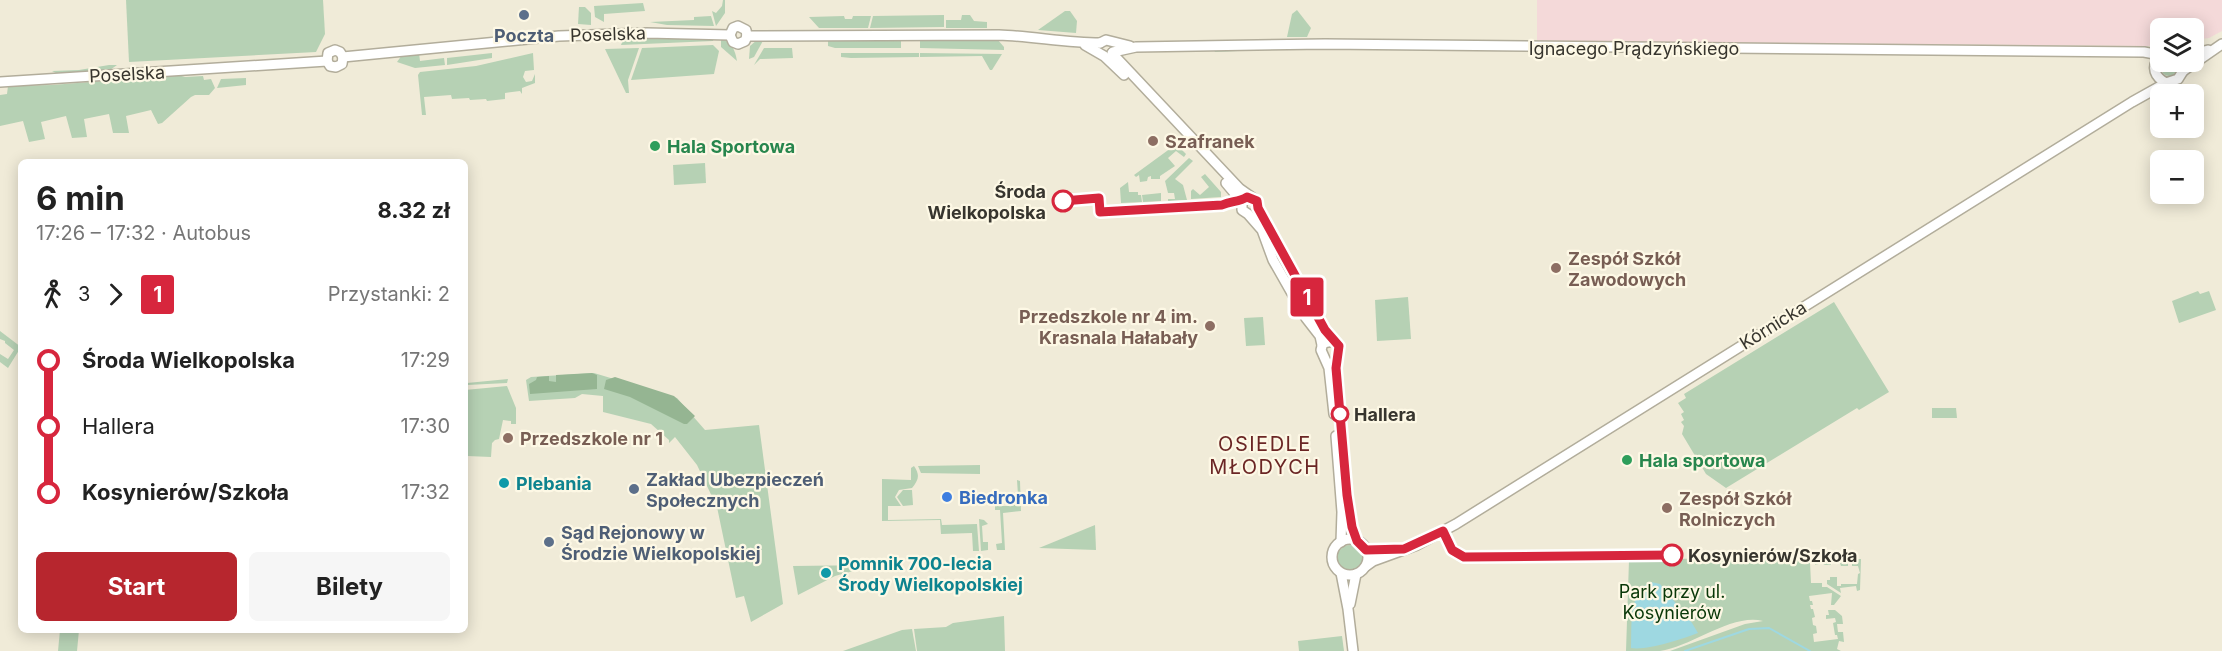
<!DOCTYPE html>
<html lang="pl">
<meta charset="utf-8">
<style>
body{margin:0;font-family:Inter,sans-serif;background:#f6f6f6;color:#222;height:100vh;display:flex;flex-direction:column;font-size:22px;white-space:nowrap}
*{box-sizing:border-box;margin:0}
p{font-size:20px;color:#767676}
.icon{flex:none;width:33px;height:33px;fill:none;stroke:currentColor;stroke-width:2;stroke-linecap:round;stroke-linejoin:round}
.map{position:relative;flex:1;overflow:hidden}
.drawer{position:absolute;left:18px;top:159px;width:450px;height:474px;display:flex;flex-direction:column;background:#fff;border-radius:9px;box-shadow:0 3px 15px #0003}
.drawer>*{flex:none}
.badge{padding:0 12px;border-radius:4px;font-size:21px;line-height:39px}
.controls{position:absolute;left:2150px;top:18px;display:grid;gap:12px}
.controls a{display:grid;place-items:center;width:54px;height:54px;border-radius:9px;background:#fff;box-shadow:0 3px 15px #0003;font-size:30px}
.map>.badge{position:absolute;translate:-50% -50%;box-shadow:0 0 0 3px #fff}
.legs{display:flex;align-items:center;gap:9px;height:66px;padding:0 18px;font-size:20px}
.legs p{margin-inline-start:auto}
.summary{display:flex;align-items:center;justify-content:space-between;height:102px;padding:0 18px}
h1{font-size:33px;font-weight:700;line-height:45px}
.primary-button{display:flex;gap:12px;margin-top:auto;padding:12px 18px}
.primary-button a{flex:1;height:69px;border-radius:9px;background:#b7262e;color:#fff;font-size:24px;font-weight:700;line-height:69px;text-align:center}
.primary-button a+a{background:#f6f6f6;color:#222}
ul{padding:0 18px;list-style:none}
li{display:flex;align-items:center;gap:21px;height:66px;font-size:22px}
li i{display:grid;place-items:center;width:9px;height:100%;margin:0 8px;background:currentColor}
li i::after{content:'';width:15px;height:15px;margin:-8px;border:4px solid;border-radius:50%;background:#fff}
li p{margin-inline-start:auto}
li:first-child i{background:linear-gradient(#0000 50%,currentColor 0)}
li:last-child i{background:linear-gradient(currentColor 50%,#0000 0)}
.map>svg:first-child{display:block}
.industrial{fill:#f4d9d9}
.green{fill:#b6d1b4}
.forest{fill:#95b592}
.water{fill:#9ed8e1}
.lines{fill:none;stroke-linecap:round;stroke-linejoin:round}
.stream{stroke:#9ed8e1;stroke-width:2}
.minor-casing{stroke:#b2ad9b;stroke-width:12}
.minor{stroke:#fff;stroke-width:9}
.line-1-casing{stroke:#fff;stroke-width:14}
.line-1{stroke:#d7263d;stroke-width:9}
.service-dot{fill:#5c6f8a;stroke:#fdf8e5;stroke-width:2}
.education-dot{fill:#8d6e63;stroke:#fdf8e5;stroke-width:2}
.leisure-dot{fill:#2e9e5b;stroke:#fdf8e5;stroke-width:2}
.stop-1-dot{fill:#fff;stroke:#d7263d;stroke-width:3}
.culture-dot{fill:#0f9aa8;stroke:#fdf8e5;stroke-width:2}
.shop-dot{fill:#3f7fe0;stroke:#fdf8e5;stroke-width:2}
.labels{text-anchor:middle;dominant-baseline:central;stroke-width:4.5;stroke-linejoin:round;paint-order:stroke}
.street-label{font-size:18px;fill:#37352e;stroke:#fdf8e5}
.service-label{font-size:18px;font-weight:bold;fill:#4e5e75;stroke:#fdf8e5;text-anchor:start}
.education-label{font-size:18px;font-weight:bold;fill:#785e54;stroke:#fdf8e5;text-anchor:start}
.leisure-label{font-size:18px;font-weight:bold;fill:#27864d;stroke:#fdf8e5;text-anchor:start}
.stop-label{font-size:18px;font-weight:bold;fill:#37352e;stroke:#fdf8e5;text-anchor:start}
.culture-label{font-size:18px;font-weight:bold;fill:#0d838f;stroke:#fdf8e5;text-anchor:start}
.shop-label{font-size:18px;font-weight:bold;fill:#366cbe;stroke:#fdf8e5;text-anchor:start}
.park-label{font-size:18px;fill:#083707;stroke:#fdf8e5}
.neighbourhood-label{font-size:20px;letter-spacing:1.5px;fill:#6b2625;stroke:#fdf8e5}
</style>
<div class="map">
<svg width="2222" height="651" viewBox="0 0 2222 651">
<rect width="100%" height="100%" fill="#f0ebd8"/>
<polygon class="industrial" points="1537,0 2222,0 2222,31 2209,38 2193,40 2193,28 2160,28 2160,45 2147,46 1537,41"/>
<g class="green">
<polygon points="126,0 323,0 325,34 316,52 129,62"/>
<polygon points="723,0 725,0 725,13 716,26 712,11 716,13 722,6"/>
<polygon points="643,3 645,11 604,14 604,22 595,17 594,6"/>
<polygon points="579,7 585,7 591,13 591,25 578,24"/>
<polygon points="1297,10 1311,28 1307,37 1287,37 1292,14"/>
<polygon points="1065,11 1070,11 1077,21 1076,33 1038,30"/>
<polygon points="944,15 944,27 870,28 873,16"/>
<polygon points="962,15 970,15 974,21 987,22 987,28 946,28 946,20 961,20"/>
<polygon points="711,16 714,26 667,25 650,22 694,20 694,17"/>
<polygon points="844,16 845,19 852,19 853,16 871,16 868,28 819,28 809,17"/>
<polygon points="629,37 714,38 713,41 621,45 623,40"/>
<path d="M721,39C732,42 735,50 737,61L721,47Z"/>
<polygon points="764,39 754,57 749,59 750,46 757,40"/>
<polygon points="828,39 901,39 901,48 835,48 828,46"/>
<polygon points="920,39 997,39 1004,47 1004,50 920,48"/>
<polygon points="713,45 719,51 714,74 631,80 642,48"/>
<polygon points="639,48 628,80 629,93 626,93 605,49"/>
<polygon points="764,48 792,48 793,58 760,59 754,65"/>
<polygon points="1307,48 1215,52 1214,50"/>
<polygon points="419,53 420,61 444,58 445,65 415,68 397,62 402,55"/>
<polygon points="492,53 492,58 447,65 447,58"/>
<polygon points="533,53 534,70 525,71 523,77 526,82 532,81 535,74 535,83 522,88 522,94 520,91 505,93 505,99 487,101 486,99 470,100 469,98 452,99 451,95 424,97 426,115 422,115 418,75 420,72 476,66"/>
<polygon points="841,53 919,53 919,57 851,58 841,57"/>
<polygon points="920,53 1002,54 992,70 990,70 982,56 920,57"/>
<circle cx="2169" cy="68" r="8"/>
<polygon points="109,65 117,65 110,70 56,73 52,71 79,70"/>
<polygon points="178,75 185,77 203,76 204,80 211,79 215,88 209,95 195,95 191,97 162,123 158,124 151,110 126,116 129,133 113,133 109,114 84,119 87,137 72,138 66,116 41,122 45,139 29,142 23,121 0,126 0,95 7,94 8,86 52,85"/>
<polygon points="246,78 246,85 217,88 221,79"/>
<polygon points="1178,146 1186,154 1184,157 1176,151 1168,158 1175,166 1160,176 1160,179 1151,179 1151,176 1148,177 1147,181 1140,182 1139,175 1136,177 1134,175 1171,148 1173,150"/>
<polygon points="1189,158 1193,161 1175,179 1183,185 1187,200 1168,201 1168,199 1175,199 1174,193 1168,193 1165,181"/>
<polygon points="705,163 706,183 674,185 673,165"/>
<polygon points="1205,174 1221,192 1221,197 1191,199 1191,191 1193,189 1200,195 1209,187 1201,177"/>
<polygon points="1128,182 1129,192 1138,192 1138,195 1141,195 1142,202 1121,203 1120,188"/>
<polygon points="1161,193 1161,201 1143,202 1142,195"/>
<polygon points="2198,291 2200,294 2209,291 2216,310 2179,323 2172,301"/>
<polygon points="1408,297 1411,339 1377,341 1375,300"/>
<polygon points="1834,302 1889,392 1859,410 1857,408 1726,488 1706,474 1682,434 1684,426 1681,422 1684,420 1681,414 1684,412 1678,403 1686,398 1684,394"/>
<polygon points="1263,317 1265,345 1246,346 1244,318"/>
<polygon points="0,331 21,347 8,368 0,362 0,354 8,359 14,350 5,343 5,341 0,339"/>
<polygon points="594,373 677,398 705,430 759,425 783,604 751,622 744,596 736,598 717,507 697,465 675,437 669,443 669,440 651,424 603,412 603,396 582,394 575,398 529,401 526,380 531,377"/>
<polygon points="508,379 507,383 467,385 467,383"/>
<polygon points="507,386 516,408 516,424 511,424 511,421 503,420 499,439 495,440 492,443 491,457 467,456 465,468 465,390"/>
<polygon points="1932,408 1956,408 1957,418 1932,418"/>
<polygon points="980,465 980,474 921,473 918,466"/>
<path d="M914,466C920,475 919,479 912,488L899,490L895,497L901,506H888V520L941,519L942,525L977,524L979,551H973L972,533L941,534L940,520L882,521V479L911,480V468Z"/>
<polygon points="1017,480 1020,481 1021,511 1003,513 1005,550 997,550 996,544 1002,543 1000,510 995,510 995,506 1012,506 1012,496 1018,495"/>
<polygon points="903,490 912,490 913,505 903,506 897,497"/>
<polygon points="979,519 984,520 988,524 982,526 983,542 988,542 988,550 981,551"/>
<polygon points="1095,525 1096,550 1039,548"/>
<circle cx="1350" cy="558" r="13"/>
<path d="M1796,556L1802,557L1803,559H1861L1860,590L1857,591L1856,586L1840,588L1841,593L1827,584V580H1830V577H1837V586H1841V584H1857L1858,574L1860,573L1858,566H1852V563H1848V566H1841L1840,563H1831V565H1824L1823,563L1815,565V563H1810L1811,583H1822V587H1827L1841,596L1834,605H1831L1832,593L1809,596L1810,601H1812L1813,605H1810L1811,609H1813L1815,617L1812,618L1813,625L1816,626L1817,633L1813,634L1814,642L1838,639L1837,635H1835L1833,623L1836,622L1835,618L1826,619V615H1829L1828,610H1835L1842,616L1843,624H1837L1838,632H1843L1844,642L1839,641L1837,649L1841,651H1670L1745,624L1763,621C1732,613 1691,647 1660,651C1649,651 1637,651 1626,651L1629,560L1764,557V559L1770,557Z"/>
<polygon points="875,565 835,576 798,595 793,566"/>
<polygon points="1004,616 1005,651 917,651 914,629 946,627 953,623"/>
<polygon points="912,629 916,651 843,651 902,630"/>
<polygon points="60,630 79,630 77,651 58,651"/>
<polygon points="1342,636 1344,651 1299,651 1298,641"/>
</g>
<g class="forest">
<polygon points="592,373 597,375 597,389 530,394 529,384 536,380 537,377 549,376 549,381 556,382 556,375"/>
<polygon points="615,377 674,396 695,416 687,424 684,424 630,397 604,389 606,380"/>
</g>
<path class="water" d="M1651,582L1660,584L1692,623L1698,633C1682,639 1646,651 1631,648C1632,628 1628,591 1651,582Z"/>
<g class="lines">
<polyline class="stream" points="1685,651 1749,629 1769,628 1810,651"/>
<g class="minor-casing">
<g id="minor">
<polyline points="730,35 733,28 738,26 746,30 747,36"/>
<polyline points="730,35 733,42 738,44 745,41 747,36"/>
<path d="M747,36L999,35C1032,36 1066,43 1100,43"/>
<polyline points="1100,43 1106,40 1130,46"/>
<polyline points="1085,45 1104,56 1124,75"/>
<polyline points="1113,52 1136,47 1325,44 2144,52 2160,55"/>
<polyline points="1112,53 1240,189 1257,201 1258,208 1325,330 1339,346 1336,368 1347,495 1353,532 1357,541"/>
<polyline points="2193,54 2208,50"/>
<polyline points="343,57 559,36 647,33 730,35"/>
<path d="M2160,57C2150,67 2155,77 2166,83"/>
<polyline points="327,61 328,53 335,50 340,52 343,57"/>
<polyline points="327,61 330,66 336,67 342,64 343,57"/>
<polyline points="2183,71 2222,44"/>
<polyline points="0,82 327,61"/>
<polyline points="1226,183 1242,202"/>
<polyline points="1242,202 1242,210 1248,214 1262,230 1273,260 1306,318 1320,336 1322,345"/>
<polyline points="1333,341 1323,343 1321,350 1329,368 1334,414"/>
<polyline points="1336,436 1342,512 1341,542"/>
<circle cx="1350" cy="557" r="18"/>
<polyline points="1366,550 1400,549"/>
<polyline points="1366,566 1373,561 1417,545 1456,524 2132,102 2166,83 2178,79 2183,71 2182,62"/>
<polyline points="1341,573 1348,609 1353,651"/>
<polyline points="1350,604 1356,574"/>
</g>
</g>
<use href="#minor" class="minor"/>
</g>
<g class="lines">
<g class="line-1-casing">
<path id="line-1" d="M1063,201L1099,198L1100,212L1222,205C1231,201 1239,202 1247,197L1257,201L1258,208L1325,330L1339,346L1336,368L1347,495L1352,527L1357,541L1366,550L1404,549L1443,531L1452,550L1464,557L1672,555"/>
</g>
<use href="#line-1" class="line-1"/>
</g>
<g class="service-dot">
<circle cx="524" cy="15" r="6"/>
<circle cx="634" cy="489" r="6"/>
<circle cx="549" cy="542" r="6"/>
</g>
<g class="education-dot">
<circle cx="1153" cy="141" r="6"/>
<circle cx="1556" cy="268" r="6"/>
<circle cx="1210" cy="326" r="6"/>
<circle cx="508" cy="438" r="6"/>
<circle cx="1667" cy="508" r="6"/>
</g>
<g class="leisure-dot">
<circle cx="655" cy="146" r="6"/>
<circle cx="1627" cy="460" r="6"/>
</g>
<g class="stop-1-dot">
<circle cx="1063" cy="201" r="10"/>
<circle cx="1340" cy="414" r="8"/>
<circle cx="1672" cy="555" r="10"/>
</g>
<g class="culture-dot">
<circle cx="504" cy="483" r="6"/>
<circle cx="826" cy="573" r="6"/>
</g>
<circle class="shop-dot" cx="947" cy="497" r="6"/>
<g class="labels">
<g class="street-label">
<text transform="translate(608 34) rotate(-2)">Poselska</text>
<text x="1634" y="48">Ignacego Prądzyńskiego</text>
<text transform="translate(127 74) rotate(-3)">Poselska</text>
<text transform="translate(1773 325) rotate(-32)">Kórnicka</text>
</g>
<g class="service-label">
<text x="524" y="35" text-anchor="middle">Poczta</text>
<text x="646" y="479">Zakład Ubezpieczeń<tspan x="646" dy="21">Społecznych</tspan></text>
<text x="561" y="532">Sąd Rejonowy w<tspan x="561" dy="21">Środzie Wielkopolskiej</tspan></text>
</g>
<g class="education-label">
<text x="1165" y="141">Szafranek</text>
<text x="1568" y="258">Zespół Szkół<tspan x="1568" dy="21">Zawodowych</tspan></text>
<text x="1198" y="316" text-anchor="end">Przedszkole nr 4 im.<tspan x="1198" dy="21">Krasnala Hałabały</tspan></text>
<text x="520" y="438">Przedszkole nr 1</text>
<text x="1679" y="498">Zespół Szkół<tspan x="1679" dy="21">Rolniczych</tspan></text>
</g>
<g class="leisure-label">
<text x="667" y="146">Hala Sportowa</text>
<text x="1639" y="460">Hala sportowa</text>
</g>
<g class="stop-label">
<text x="1046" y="191" text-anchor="end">Środa<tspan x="1046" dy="21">Wielkopolska</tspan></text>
<text x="1354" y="414">Hallera</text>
<text x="1688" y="555">Kosynierów/Szkoła</text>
</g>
<g class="culture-label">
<text x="516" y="483">Plebania</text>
<text x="838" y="563">Pomnik 700-lecia<tspan x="838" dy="21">Środy Wielkopolskiej</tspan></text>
</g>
<g class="shop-label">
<text x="959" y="497">Biedronka</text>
</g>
<g class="park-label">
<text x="1672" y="591">Park przy ul.<tspan x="1672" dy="21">Kosynierów</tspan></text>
</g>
<g class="neighbourhood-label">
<text x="1265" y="444">OSIEDLE<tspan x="1265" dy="23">MŁODYCH</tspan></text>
</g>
</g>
</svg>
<div class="controls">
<a><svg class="icon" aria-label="layers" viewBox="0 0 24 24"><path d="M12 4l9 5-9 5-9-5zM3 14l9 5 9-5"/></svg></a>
<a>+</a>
<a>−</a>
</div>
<b class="badge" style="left:1307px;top:297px;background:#d7263d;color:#fff">1</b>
<section class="drawer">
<div class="summary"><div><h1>6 min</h1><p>17:26 – 17:32 · Autobus</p></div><b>8.32 zł</b></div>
<div class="legs"><svg class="icon" aria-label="walk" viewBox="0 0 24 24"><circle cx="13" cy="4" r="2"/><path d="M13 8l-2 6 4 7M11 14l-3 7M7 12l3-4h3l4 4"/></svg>3<svg class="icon" aria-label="forward" viewBox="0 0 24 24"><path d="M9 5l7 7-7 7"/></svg><b class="badge" style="background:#d7263d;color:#fff">1</b><p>Przystanki: 2</p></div>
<ul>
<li><i style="color:#d7263d"></i><b>Środa Wielkopolska</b><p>17:29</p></li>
<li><i style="color:#d7263d"></i><span>Hallera</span><p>17:30</p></li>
<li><i style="color:#d7263d"></i><b>Kosynierów/Szkoła</b><p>17:32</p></li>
</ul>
<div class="primary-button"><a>Start</a><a>Bilety</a></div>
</section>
</div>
